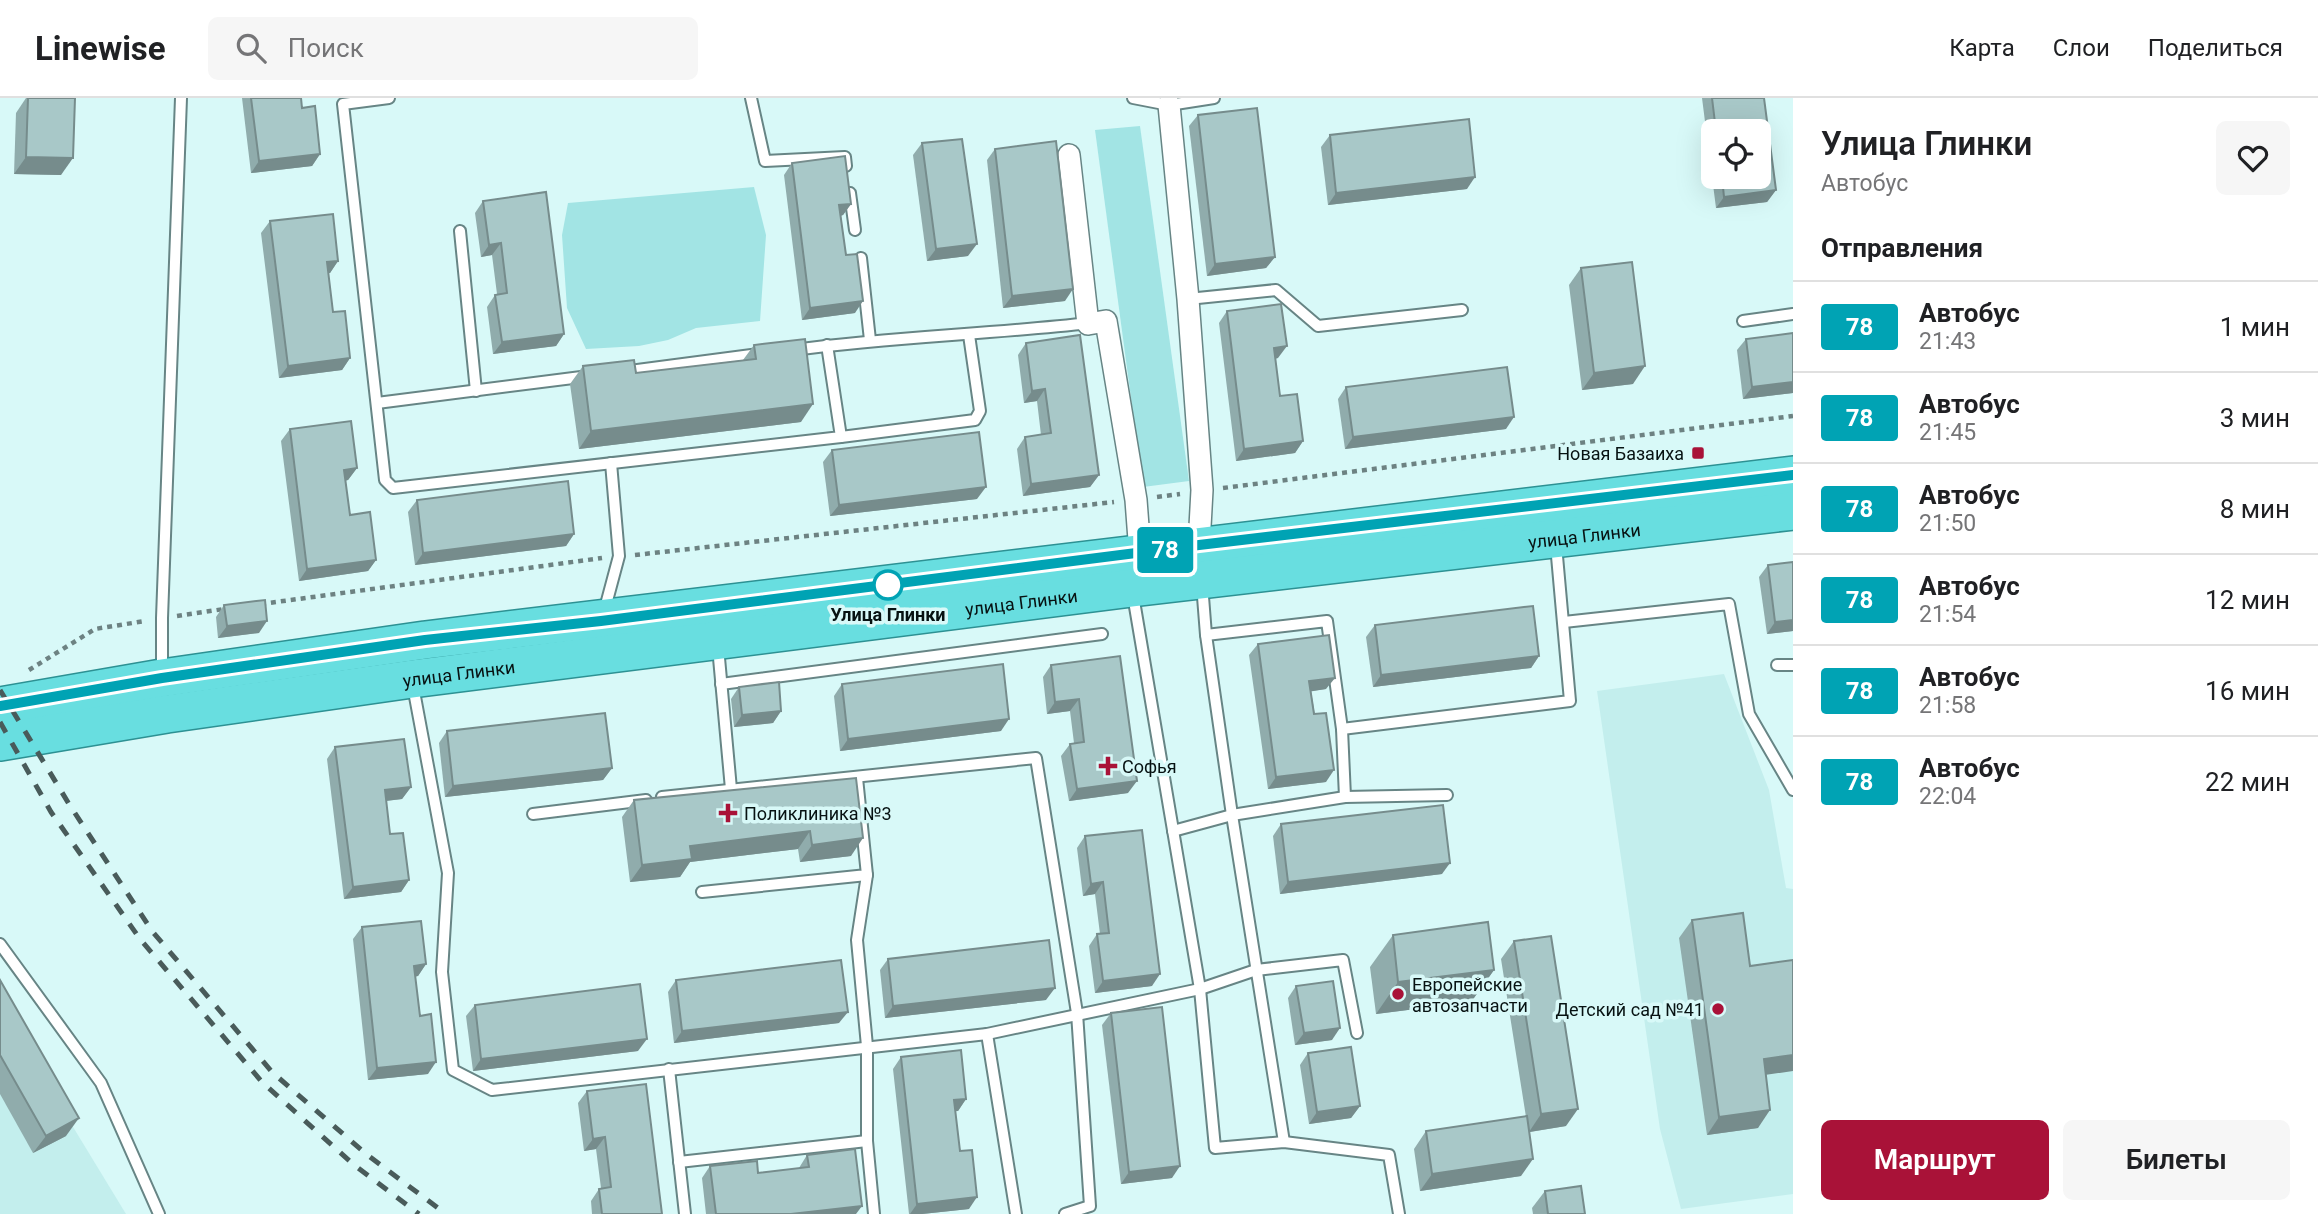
<!DOCTYPE html>
<html lang="ru">
<meta charset="utf-8">
<style>
body{margin:0;font-family:Roboto,sans-serif;background:#f6f6f6;color:#202124;height:100vh;display:flex;flex-direction:column;font-size:26px;white-space:nowrap}
*{box-sizing:border-box;margin:0}
p{font-size:23px;color:#757577}
.icon{flex:none;width:38px;height:38px;fill:none;stroke:currentColor;stroke-width:2;stroke-linecap:round;stroke-linejoin:round}
.map{position:relative;flex:1;overflow:hidden}
.details{display:flex;flex-direction:column;background:#fff;width:525px}
.details>*{flex:none}
.badge{padding:0 14px;border-radius:5px;font-size:24px;line-height:46px}
.buttons{position:absolute;left:1701px;top:21px;display:grid;gap:14px}
.buttons a{display:grid;place-items:center;width:70px;height:70px;border-radius:10px;background:#fff;box-shadow:0 7px 28px #0002;font-size:35px}
.map>.badge{position:absolute;translate:-50% -50%;box-shadow:0 0 0 4px #fff}
h2{padding:0 28px;font-size:26px;line-height:63px}
.round{display:grid;place-items:center;flex:none;width:74px;height:74px;border-radius:10px;background:#f6f6f6}
.headline{display:flex;align-items:center;justify-content:space-between;height:119px;padding:0 28px}
h1{font-size:33px;font-weight:600;line-height:52px}
.cta{display:flex;gap:14px;margin-top:auto;padding:14px 28px}
.cta a{flex:1;height:80px;border-radius:10px;background:#a91238;color:#fff;font-size:28px;font-weight:600;line-height:80px;text-align:center}
.cta a+a{background:#f6f6f6;color:#202124}
ul{padding:0;list-style:none}
li{display:flex;align-items:center;gap:21px;height:91px;padding:0 28px;border-top:2px solid #e0e0e0}
li div{flex:1}
li b{display:block;font-size:26px}
li em{font-style:normal}
li .badge{min-width:77px;font-weight:700;text-align:center}
header{display:flex;align-items:center;gap:42px;box-sizing:border-box;height:98px;padding:0 35px;background:#fff;border-bottom:2px solid #e0e0e0}
header strong{font-size:33px}
nav{display:flex;gap:38px;margin-inline-start:auto;font-size:24px}
.search{width:490px;height:63px;background:#f6f6f6;display:flex;align-items:center;gap:18px;box-sizing:border-box;padding:0 24px;border-radius:10px;color:#757577;font-size:26px}
main{display:flex;flex:1;min-height:0}
.map>svg:first-child{display:block}
.built{fill:#c3eeed}
.green{fill:#a2e4e4}
.lines{fill:none;stroke-linecap:round;stroke-linejoin:round}
.service-casing{stroke:#678585;stroke-width:14}
.minor-casing{stroke:#678585;stroke-width:24}
.trunk-casing{stroke:#2d9193;stroke-width:40}
.path{stroke:#6d8282;stroke-width:4.5;stroke-dasharray:5 5;stroke-linecap:butt}
.service{stroke:#fff;stroke-width:10}
.minor{stroke:#fff;stroke-width:21}
.trunk{stroke:#68dee0;stroke-width:37}
.rail{stroke:#495b5a;stroke-width:5;stroke-dasharray:12 12;stroke-linecap:butt}
.wall{fill:#90acac;fill-rule:evenodd}
.shaded-wall{fill:#768c8c}
.building{fill:#a8c8c8;stroke:#768c8c;stroke-width:2}
.line-casing{stroke:#fff;stroke-width:16}
.line{stroke:#00a3b4;stroke-width:10}
.poi-dot{fill:#a91238;stroke:#d8f9f8;stroke-width:2.5}
.stop-dot{fill:#fff;stroke:#00a3b4;stroke-width:3.5}
.labels{text-anchor:middle;dominant-baseline:central;stroke-width:7;stroke-linejoin:round;paint-order:stroke}
.poi-label{font-size:18px;fill:#071212;stroke:#d8f9f8;text-anchor:start}
.street-label{font-size:18px;fill:#071212;stroke:#d8f9f8}
.stop-label{font-size:18px;font-weight:bold;fill:#071212;stroke:#d8f9f8}
</style>
<header>
<strong>Linewise</strong>
<div class="search"><svg class="icon" aria-label="search" viewBox="0 0 24 24"><circle cx="10" cy="10" r="6"/><path d="M15 15l6 6"/></svg>Поиск</div>
<nav><a>Карта</a><a>Слои</a><a>Поделиться</a></nav>
</header>
<main>
<div class="map">
<svg width="1793" height="1116" viewBox="0 0 1793 1116">
<rect width="100%" height="100%" fill="#d8f9f8"/>
<g class="built">
<polygon points="1724,576 1769,692 1786,790 1793,791 1793,1096 1681,1111 1660,1031 1597,593"/>
<polygon points="0,909 126,1116 0,1116"/>
</g>
<g class="green">
<polygon points="1140,28 1189,383 1143,389 1095,32"/>
<polygon points="754,89 766,137 760,223 696,230 668,242 639,248 586,251 567,210 562,137 568,105"/>
</g>
<g class="lines">
<g class="service-casing">
<g id="service">
<polyline points="389,0 343,6 385,382 393,390 841,339 827,247"/>
<polyline points="751,0 765,63 845,59 846,68"/>
<polyline points="1133,0 1169,7 1214,0"/>
<polyline points="850,95 855,132"/>
<polyline points="460,133 476,293"/>
<polyline points="861,160 870,242"/>
<polyline points="1188,201 1276,192 1318,228 1462,212"/>
<polyline points="1743,223 1793,216"/>
<path d="M793,252C891,239 991,236 1090,225"/>
<polyline points="622,274 759,256"/>
<polyline points="377,305 589,278"/>
<polyline points="841,339 975,322 980,313 969,237"/>
<polyline points="1202,486 1206,537 1232,717 1284,1044"/>
<polyline points="1133,497 1200,891 1215,1050 1284,1044 1389,1057 1399,1116"/>
<polyline points="604,514 619,458 611,365"/>
<polyline points="1564,524 1729,506 1749,616 1793,692"/>
<polyline points="1206,537 1327,523 1342,631"/>
<polyline points="718,549 731,691"/>
<polyline points="1777,567 1793,567"/>
<polyline points="162,574 162,520 181,0"/>
<polyline points="721,586 1102,536"/>
<polyline points="413,588 448,775 442,874 453,972 492,992 987,936 1200,891 1256,872 1343,862 1357,935"/>
<polyline points="662,699 1036,660 1077,915 1090,1108 1065,1116"/>
<polyline points="1345,699 1447,697"/>
<polyline points="533,716 646,702"/>
<polyline points="1173,733 1232,717 1345,699 1342,631 1570,603 1556,447"/>
<polyline points="867,777 857,842 867,948 867,1043 874,1116"/>
<polyline points="702,794 867,777 857,680"/>
<polyline points="0,846 101,985 159,1116"/>
<polyline points="987,936 1016,1116"/>
<polyline points="669,971 685,1116"/>
<polyline points="679,1064 867,1043"/>
</g>
</g>
<g class="minor-casing">
<g id="minor">
<polyline points="1169,7 1188,201 1202,392 1199,447"/>
<polyline points="1069,57 1088,226 1106,223 1136,402 1140,455"/>
</g>
</g>
<g class="trunk-casing">
<g id="trunk">
<polyline points="0,608 162,580 425,542 1793,377"/>
<path id="s1" d="M0,644L167,616L412,581L1132,490L1793,413"/>
</g>
</g>
<g class="path">
<polyline points="1223,390 1793,318"/>
<polyline points="1157,399 1180,396"/>
<polyline points="635,457 1114,404"/>
<polyline points="261,506 602,460"/>
<polyline points="177,518 224,511"/>
<polyline points="29,572 95,531 145,523"/>
</g>
<use href="#service" class="service"/>
<use href="#minor" class="minor"/>
<use href="#trunk" class="trunk"/>
<g class="rail">
<polyline points="0,592 69,706 152,833 272,974 366,1056 446,1116"/>
<polyline points="0,624 51,714 140,841 262,984 354,1067 419,1116"/>
</g>
</g>
<g class="wall">
<polygon points="26,0 75,0 61,77 14,76 16,15"/>
<polygon points="242,0 301,0 302,10 320,56 312,68 251,75"/>
<path d="M1702,0H1764L1776,92L1767,104L1716,110ZM1713,33H1759V79H1713Z"/>
<polygon points="1198,17 1275,159 1266,170 1207,178 1189,28"/>
<polygon points="1330,37 1467,91 1328,107 1321,49"/>
<polygon points="922,45 968,158 927,163 913,57"/>
<polygon points="995,51 1065,203 1003,210 987,62"/>
<polygon points="792,65 851,106 843,117 841,118 846,157 855,215 802,222 784,77"/>
<polygon points="483,103 564,236 556,248 493,256 487,209 495,197 497,196 492,157 481,159 475,115"/>
<polygon points="270,123 338,163 330,175 328,175 333,214 350,260 342,272 279,280 261,135"/>
<polygon points="1581,170 1633,286 1582,292 1569,187"/>
<polygon points="1227,213 1278,260 1275,261 1280,298 1303,343 1295,355 1236,363 1219,225"/>
<polygon points="1793,235 1793,295 1743,301 1737,252 1746,241"/>
<polygon points="1026,245 1099,377 1090,389 1023,398 1017,351 1025,339 1041,337 1037,303 1024,305 1018,257"/>
<polygon points="754,247 801,324 579,351 570,286 583,268 636,275 743,262"/>
<polygon points="1346,289 1506,331 1345,351 1338,301"/>
<polygon points="290,331 357,370 348,382 345,383 350,417 376,462 368,473 299,483 281,343"/>
<polygon points="832,352 977,401 830,418 823,364"/>
<polygon points="417,402 574,436 566,448 415,467 408,414"/>
<polygon points="1793,464 1793,533 1767,536 1759,479 1768,467"/>
<polygon points="224,507 259,535 218,540 216,519"/>
<polygon points="1375,527 1539,558 1531,570 1373,589 1366,539"/>
<polygon points="1258,546 1326,591 1311,593 1326,684 1268,691 1249,557"/>
<polygon points="1120,558 1128,695 1069,703 1061,658 1070,646 1074,645 1070,613 1047,616 1043,579 1051,567"/>
<polygon points="842,586 1001,633 840,653 834,598"/>
<polygon points="739,589 781,613 773,625 734,629 731,601"/>
<polygon points="447,633 612,670 603,682 445,699 439,645"/>
<polygon points="335,649 411,689 402,701 386,703 390,736 409,782 401,794 344,801 327,661"/>
<polygon points="856,680 851,758 800,764 798,751 690,764 680,779 630,784 622,719 634,702"/>
<polygon points="1281,726 1442,776 1280,796 1273,738"/>
<polygon points="1085,738 1152,888 1095,895 1089,848 1097,836 1100,836 1095,796 1083,798 1077,750"/>
<polygon points="1692,822 1766,977 1758,1030 1707,1037 1679,840"/>
<polygon points="362,829 426,866 418,878 415,879 428,976 368,982 353,841"/>
<polygon points="1393,837 1494,872 1471,904 1376,916 1370,869"/>
<polygon points="1514,843 1566,1028 1530,1034 1521,1078 1420,1093 1414,1051 1426,1033 1526,1019 1501,861"/>
<polygon points="888,861 1046,902 885,920 880,872"/>
<polygon points="0,882 66,1038 33,1055 0,996"/>
<polygon points="676,882 839,925 674,945 668,894"/>
<polygon points="1296,888 1332,942 1295,947 1288,900"/>
<polygon points="475,907 638,953 473,973 466,918"/>
<polygon points="1111,915 1172,1080 1121,1086 1102,927"/>
<polygon points="1308,955 1360,1008 1351,1020 1309,1026 1300,967"/>
<polygon points="901,959 966,1001 958,1013 955,1013 960,1053 969,1111 922,1116 909,1116 893,971"/>
<polygon points="587,993 662,1116 592,1116 591,1103 599,1091 601,1090 596,1051 584,1053 578,1005"/>
<polygon points="807,1057 856,1116 706,1116 702,1080 710,1068 758,1075 799,1070"/>
<polygon points="1545,1093 1585,1116 1533,1116 1532,1110"/>
</g>
<g class="shaded-wall">
<polygon points="320,56 312,68 251,75 259,63"/>
<polygon points="26,59 73,60 61,77 14,76"/>
<polygon points="1475,79 1467,91 1328,107 1336,95"/>
<polygon points="1776,92 1767,104 1716,110 1724,99"/>
<polygon points="851,106 843,117 831,119 839,107"/>
<polygon points="501,145 492,157 481,159 489,147"/>
<polygon points="977,146 968,158 927,163 936,151"/>
<polygon points="1275,159 1266,170 1207,178 1215,166"/>
<polygon points="338,163 330,175 318,176 327,164"/>
<polygon points="1073,191 1065,203 1003,210 1012,198"/>
<polygon points="863,203 855,215 802,222 810,210"/>
<polygon points="564,236 556,248 493,256 502,244"/>
<polygon points="1287,248 1278,260 1266,262 1274,250"/>
<polygon points="350,260 342,272 279,280 288,268"/>
<polygon points="1645,268 1633,286 1582,292 1594,275"/>
<polygon points="1793,284 1793,295 1743,301 1752,289"/>
<polygon points="1045,291 1037,303 1024,305 1032,293"/>
<polygon points="813,306 801,324 579,351 591,333"/>
<polygon points="1514,319 1506,331 1345,351 1353,339"/>
<polygon points="1303,343 1295,355 1236,363 1244,351"/>
<polygon points="357,370 348,382 336,384 344,372"/>
<polygon points="1099,377 1090,389 1023,398 1031,386"/>
<polygon points="986,389 977,401 830,418 839,407"/>
<polygon points="574,436 566,448 415,467 423,455"/>
<polygon points="376,462 368,473 299,483 307,471"/>
<polygon points="1793,522 1793,533 1767,536 1775,524"/>
<polygon points="267,523 259,535 218,540 227,528"/>
<polygon points="1539,558 1531,570 1373,589 1381,577"/>
<polygon points="1335,580 1326,591 1301,595 1309,583"/>
<polygon points="1079,601 1070,613 1047,616 1055,604"/>
<polygon points="781,613 773,625 734,629 742,617"/>
<polygon points="1009,621 1001,633 840,653 848,641"/>
<polygon points="612,670 603,682 445,699 453,688"/>
<polygon points="1334,672 1326,684 1268,691 1276,679"/>
<polygon points="1137,683 1128,695 1069,703 1077,691"/>
<polygon points="411,689 402,701 376,704 385,692"/>
<polygon points="810,733 798,751 690,764 680,779 630,784 642,767 690,748"/>
<polygon points="863,740 851,758 800,764 812,747"/>
<polygon points="1450,765 1442,776 1280,796 1288,784"/>
<polygon points="409,782 401,794 344,801 353,789"/>
<polygon points="1103,784 1095,796 1083,798 1091,786"/>
<polygon points="426,866 418,878 406,879 414,868"/>
<polygon points="1494,872 1471,904 1376,916 1398,884"/>
<polygon points="1160,876 1152,888 1095,895 1103,883"/>
<polygon points="1055,890 1046,902 885,920 893,908"/>
<polygon points="848,914 839,925 674,945 682,933"/>
<polygon points="1340,930 1332,942 1295,947 1304,935"/>
<polygon points="647,941 638,953 473,973 481,961"/>
<polygon points="1793,957 1793,973 1751,979 1764,961"/>
<polygon points="436,964 428,976 368,982 377,970"/>
<polygon points="966,1001 958,1013 946,1014 954,1002"/>
<polygon points="1360,1008 1351,1020 1309,1026 1317,1014"/>
<polygon points="1578,1011 1566,1028 1529,1034 1541,1016"/>
<polygon points="1770,1012 1758,1030 1707,1037 1719,1019"/>
<polygon points="79,1020 66,1038 33,1055 46,1038"/>
<polygon points="605,1039 596,1051 584,1053 593,1041"/>
<polygon points="1533,1061 1521,1078 1420,1093 1432,1076"/>
<polygon points="1180,1068 1172,1080 1121,1086 1129,1074"/>
<polygon points="977,1099 969,1111 922,1116 910,1116 917,1106"/>
<polygon points="862,1108 856,1116 791,1116"/>
</g>
<g class="building">
<polygon points="28,0 75,0 73,60 26,59"/>
<polygon points="251,0 301,0 302,10 315,8 320,56 259,63"/>
<polygon points="1712,0 1764,0 1776,92 1724,99 1722,79 1759,79 1759,33 1716,33"/>
<polygon points="1257,10 1275,159 1215,166 1198,17"/>
<polygon points="1469,21 1475,79 1336,95 1330,37"/>
<polygon points="962,41 977,146 936,151 922,45"/>
<polygon points="1056,43 1073,191 1012,198 995,51"/>
<polygon points="845,58 851,106 839,107 846,157 857,156 863,203 810,210 792,65"/>
<polygon points="546,94 564,236 502,244 495,197 507,195 501,145 489,147 483,103"/>
<polygon points="333,116 338,163 327,164 333,214 345,213 350,260 288,268 270,123"/>
<polygon points="1632,164 1645,268 1594,275 1581,170"/>
<polygon points="1281,206 1287,248 1274,250 1280,298 1297,296 1303,343 1244,351 1227,213"/>
<polygon points="1793,235 1793,284 1752,289 1746,241"/>
<polygon points="1080,237 1099,377 1031,386 1025,339 1051,335 1045,291 1032,293 1026,245"/>
<polygon points="805,241 813,306 591,333 583,268 634,262 636,275 756,261 754,247"/>
<polygon points="1507,269 1514,319 1353,339 1346,289"/>
<polygon points="351,323 357,370 344,372 350,417 370,414 376,462 307,471 290,331"/>
<polygon points="979,334 986,389 839,407 832,352"/>
<polygon points="568,383 574,436 423,455 417,402"/>
<polygon points="1793,464 1793,522 1775,524 1768,467"/>
<polygon points="265,502 267,523 227,528 224,507"/>
<polygon points="1533,508 1539,558 1381,577 1375,527"/>
<polygon points="1329,537 1335,580 1309,583 1314,616 1326,615 1334,672 1276,679 1258,546"/>
<polygon points="1120,558 1137,683 1077,691 1070,646 1084,644 1079,601 1055,604 1051,567"/>
<polygon points="1003,566 1009,621 848,641 842,586"/>
<polygon points="779,584 781,613 742,617 739,589"/>
<polygon points="605,615 612,670 453,688 447,633"/>
<polygon points="404,641 411,689 385,692 390,736 403,735 409,782 353,789 335,649"/>
<polygon points="856,680 863,740 812,747 810,733 690,748 692,761 642,767 634,702"/>
<polygon points="1443,707 1450,765 1288,784 1281,726"/>
<polygon points="1142,732 1160,876 1103,883 1097,836 1109,835 1103,784 1091,786 1085,738"/>
<polygon points="1743,815 1750,868 1793,862 1793,957 1764,961 1770,1012 1719,1019 1692,822"/>
<polygon points="421,823 426,866 414,868 420,918 431,916 436,964 377,970 362,829"/>
<polygon points="1488,824 1494,872 1398,884 1393,837"/>
<polygon points="1551,838 1578,1011 1541,1016 1514,843"/>
<polygon points="1049,842 1055,890 893,908 888,861"/>
<polygon points="841,862 848,914 682,933 676,882"/>
<polygon points="0,882 79,1020 46,1038 0,957"/>
<polygon points="1333,883 1340,930 1304,935 1296,888"/>
<polygon points="640,886 647,941 481,961 475,907"/>
<polygon points="1162,909 1180,1068 1129,1074 1111,915"/>
<polygon points="1351,949 1360,1008 1317,1014 1308,955"/>
<polygon points="961,952 966,1001 954,1002 960,1053 972,1052 977,1099 917,1106 901,959"/>
<polygon points="646,986 662,1116 602,1116 599,1091 611,1089 605,1039 593,1041 587,993"/>
<polygon points="1527,1018 1533,1061 1432,1076 1426,1033"/>
<polygon points="855,1051 862,1108 791,1116 716,1116 710,1068 757,1063 758,1075 809,1069 807,1057"/>
<polygon points="1581,1088 1585,1116 1548,1116 1545,1093"/>
</g>
<g class="lines">
<g class="line-casing">
<polyline id="line" points="0,608 162,580 425,542 601,523 1199,447 1793,377"/>
</g>
<use href="#line" class="line"/>
</g>
<g class="poi-dot">
<rect x="1691" y="348" width="14" height="14" rx="3.5"/>
<path d="M1104.5 657.5h7v7h7v7h-7v7h-7v-7h-7v-7h7z"/>
<path d="M724.5 704.5h7v7h7v7h-7v7h-7v-7h-7v-7h7z"/>
<circle cx="1398" cy="896" r="7"/>
<circle cx="1718" cy="911" r="7"/>
</g>
<circle class="stop-dot" cx="888" cy="487" r="14"/>
<g class="labels">
<g class="poi-label">
<text x="1684" y="355" text-anchor="end">Новая Базаиха</text>
<text x="1122" y="668">Софья</text>
<text x="744" y="715">Поликлиника №3</text>
<text x="1412" y="886">Европейские<tspan x="1412" dy="21">автозапчасти</tspan></text>
<text x="1704" y="911" text-anchor="end">Детский сад №41</text>
</g>
<g class="street-label">
<text stroke="none"><textPath href="#s1" startOffset="1598">улица Глинки</textPath></text>
<text stroke="none"><textPath href="#s1" startOffset="1031">улица Глинки</textPath></text>
<text stroke="none"><textPath href="#s1" startOffset="464">улица Глинки</textPath></text>
</g>
<g class="stop-label">
<text x="888" y="516">Улица Глинки</text>
</g>
</g>
</svg>
<div class="buttons">
<a><svg class="icon" aria-label="locate" viewBox="0 0 24 24"><circle cx="12" cy="12" r="6"/><path d="M12 2v4M12 18v4M2 12h4M18 12h4"/></svg></a>
</div>
<b class="badge" style="left:1165px;top:452px;background:#00a3b4;color:#fff">78</b>
</div>
<section class="details">
<div class="headline"><div><h1>Улица Глинки</h1><p>Автобус</p></div><a class="round"><svg class="icon" aria-label="heart" viewBox="0 0 24 24"><path d="M12 20l-8-8c-3-5 5-10 8-4 3-6 11-1 8 4z"/></svg></a></div>
<h2>Отправления</h2>
<ul>
<li><span class="badge" style="background:#00a3b4;color:#fff">78</span><div><b>Автобус</b><p>21:43</p></div><em>1 мин</em></li>
<li><span class="badge" style="background:#00a3b4;color:#fff">78</span><div><b>Автобус</b><p>21:45</p></div><em>3 мин</em></li>
<li><span class="badge" style="background:#00a3b4;color:#fff">78</span><div><b>Автобус</b><p>21:50</p></div><em>8 мин</em></li>
<li><span class="badge" style="background:#00a3b4;color:#fff">78</span><div><b>Автобус</b><p>21:54</p></div><em>12 мин</em></li>
<li><span class="badge" style="background:#00a3b4;color:#fff">78</span><div><b>Автобус</b><p>21:58</p></div><em>16 мин</em></li>
<li><span class="badge" style="background:#00a3b4;color:#fff">78</span><div><b>Автобус</b><p>22:04</p></div><em>22 мин</em></li>
</ul>
<div class="cta"><a>Маршрут</a><a>Билеты</a></div>
</section>
</main>
